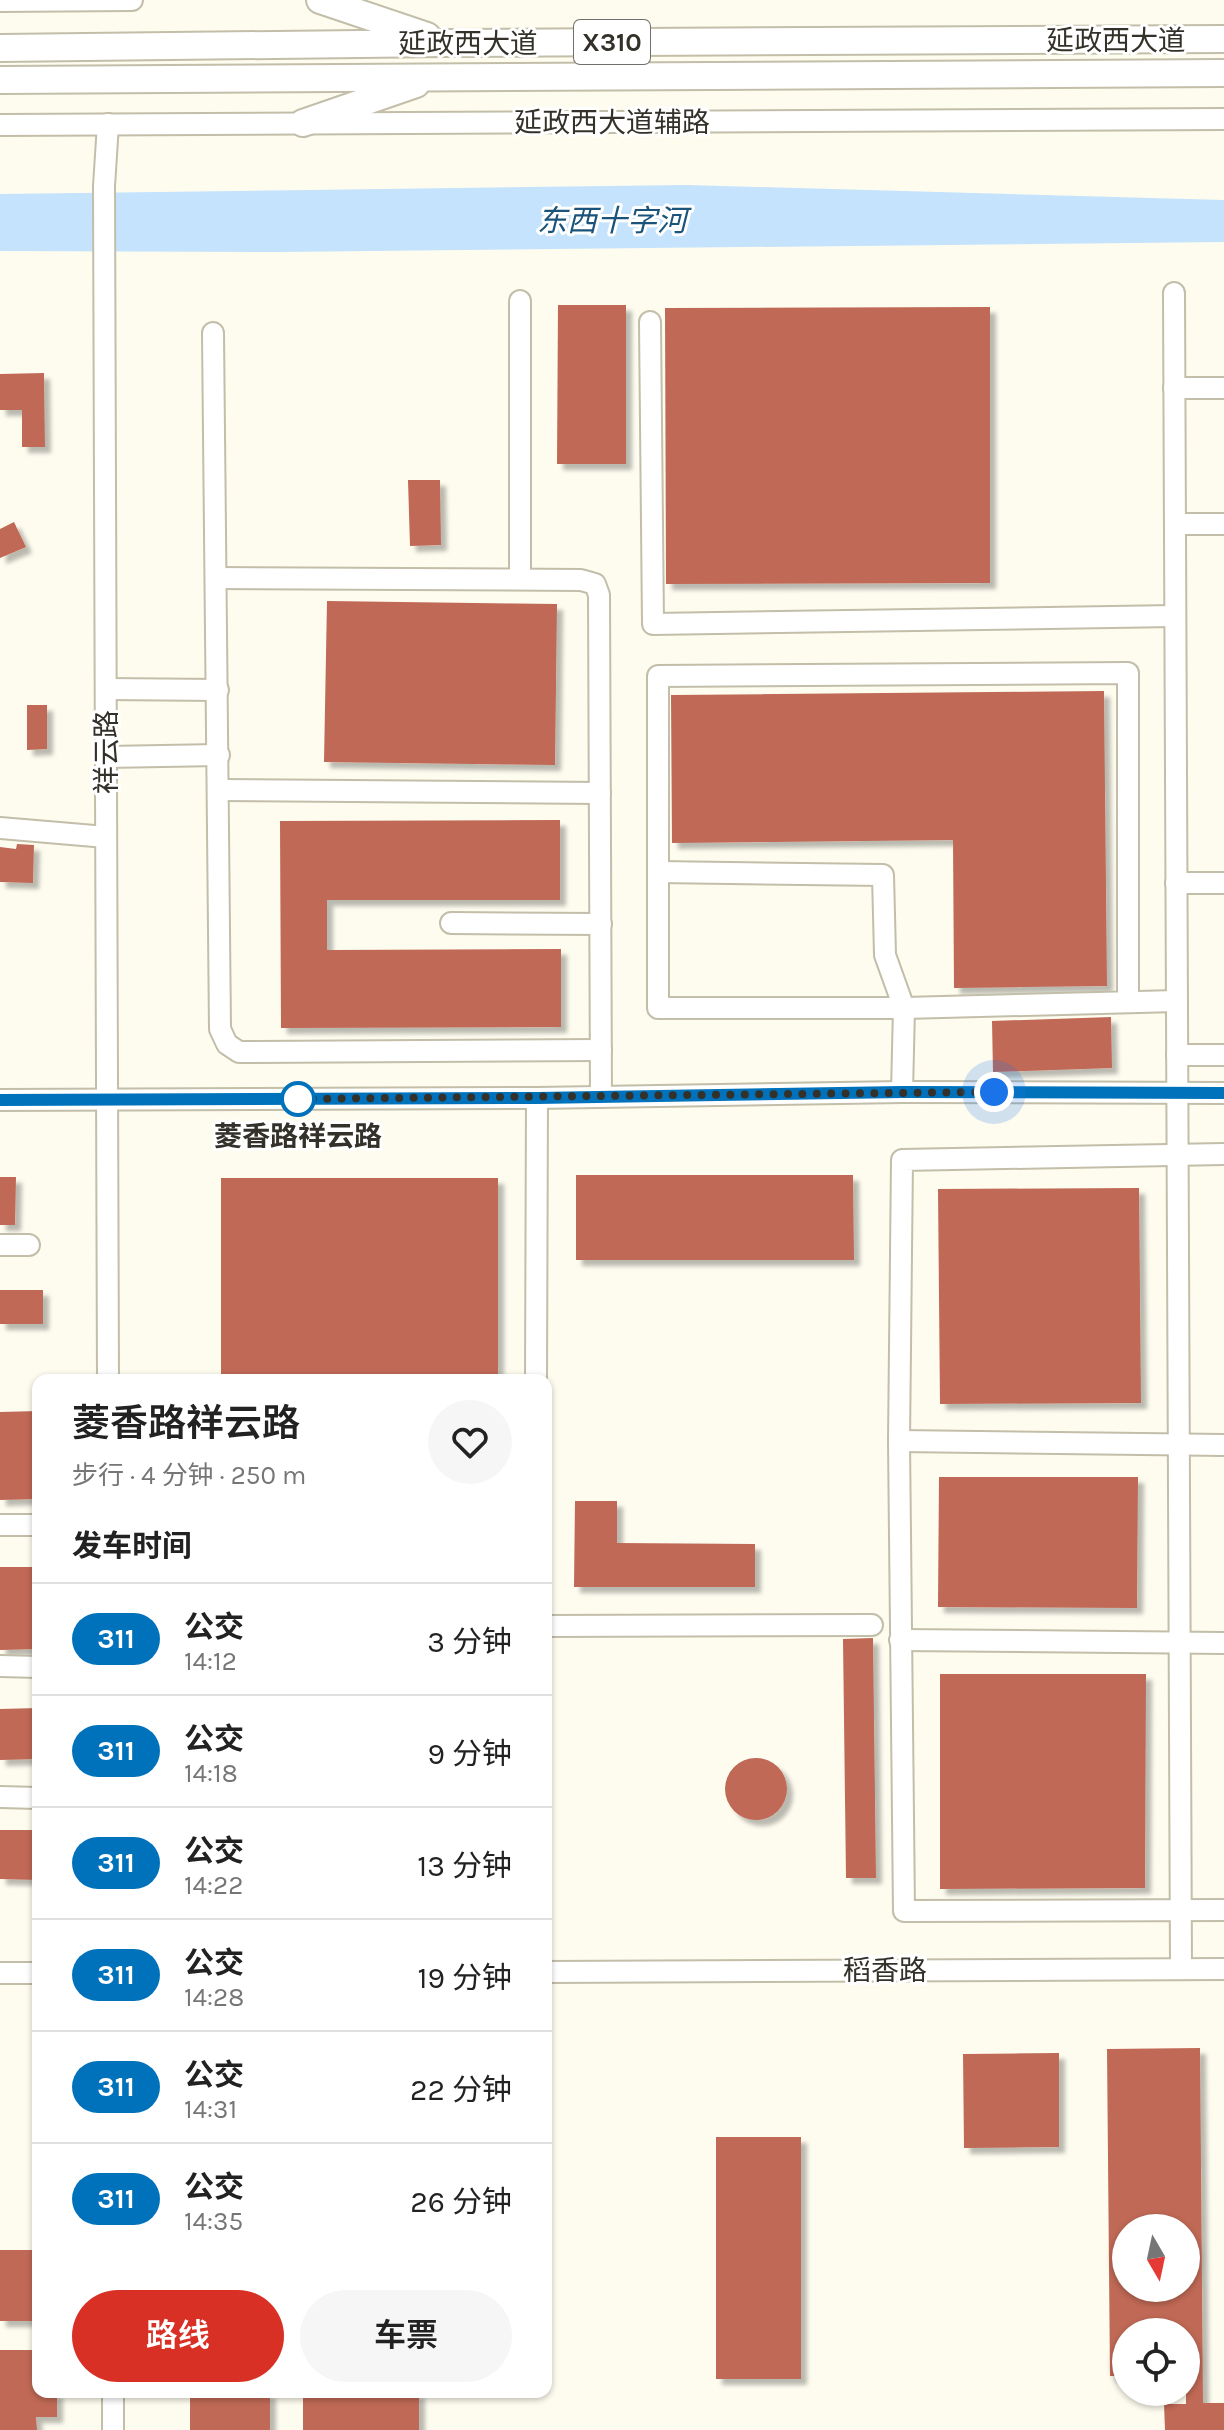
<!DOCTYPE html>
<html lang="zh">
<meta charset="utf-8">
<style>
body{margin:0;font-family:Karla,"Noto Sans SC",sans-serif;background:#f6f6f6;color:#222;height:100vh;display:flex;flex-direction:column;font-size:30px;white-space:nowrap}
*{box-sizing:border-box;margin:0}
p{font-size:26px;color:#767676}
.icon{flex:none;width:44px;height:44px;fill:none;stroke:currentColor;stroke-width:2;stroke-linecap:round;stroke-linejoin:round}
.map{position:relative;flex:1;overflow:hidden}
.drawer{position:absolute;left:32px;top:1374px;width:520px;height:1024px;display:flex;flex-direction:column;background:#fff;border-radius:16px;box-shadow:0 2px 6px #0004}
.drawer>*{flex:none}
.badge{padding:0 16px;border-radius:26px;font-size:28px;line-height:52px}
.needle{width:52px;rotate:171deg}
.fabs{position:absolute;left:1112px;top:2214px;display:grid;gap:16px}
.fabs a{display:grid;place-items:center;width:88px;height:88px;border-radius:50%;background:#fff;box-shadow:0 2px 6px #0004;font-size:40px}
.you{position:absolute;width:40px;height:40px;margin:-20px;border:6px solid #fff;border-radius:50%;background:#1a73e8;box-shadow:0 0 0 12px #1a73e833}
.map>.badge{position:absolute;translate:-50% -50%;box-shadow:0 0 0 4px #fff}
h2{padding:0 40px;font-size:30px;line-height:72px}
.round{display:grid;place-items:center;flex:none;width:84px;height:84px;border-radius:42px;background:#f6f6f6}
.summary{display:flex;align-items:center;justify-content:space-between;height:136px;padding:0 40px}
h1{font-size:38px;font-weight:600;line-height:60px}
.action{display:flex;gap:16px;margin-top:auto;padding:16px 40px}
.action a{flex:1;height:92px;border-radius:48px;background:#d93025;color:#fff;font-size:32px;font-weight:600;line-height:92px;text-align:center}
.action a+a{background:#f6f6f6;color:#222}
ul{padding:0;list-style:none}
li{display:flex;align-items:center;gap:24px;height:112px;padding:0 40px;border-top:2px solid #e0e0e0}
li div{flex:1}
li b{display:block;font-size:30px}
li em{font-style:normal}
li .badge{min-width:88px;font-weight:700;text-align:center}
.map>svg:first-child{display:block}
.water{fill:#c5e3fc}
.building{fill:#c06956;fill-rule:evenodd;filter:url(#shadow)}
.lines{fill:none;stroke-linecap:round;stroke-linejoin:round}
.minor-casing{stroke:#c2bea9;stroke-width:24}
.major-casing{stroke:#c2bea9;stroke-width:30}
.minor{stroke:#fff;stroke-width:20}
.major{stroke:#fff;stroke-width:26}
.line-casing{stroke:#fff;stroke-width:18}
.line{stroke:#0072bc;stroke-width:12}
.walk{stroke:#333129;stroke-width:8;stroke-dasharray:0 14.4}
.stop-dot{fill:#fff;stroke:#0072bc;stroke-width:4}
.labels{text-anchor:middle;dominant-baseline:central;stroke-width:6;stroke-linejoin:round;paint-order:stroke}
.shield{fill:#fff;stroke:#706f69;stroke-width:2}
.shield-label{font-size:26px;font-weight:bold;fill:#333129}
.street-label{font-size:28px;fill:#333129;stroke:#fff}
.stop-label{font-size:28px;font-weight:bold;fill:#333129;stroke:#fff}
.water-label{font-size:30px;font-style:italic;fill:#1a547b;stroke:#fff}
</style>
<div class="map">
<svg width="1224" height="2430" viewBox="0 0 1224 2430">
<defs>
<filter id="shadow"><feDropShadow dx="6" dy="6" stdDeviation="2" flood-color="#0004"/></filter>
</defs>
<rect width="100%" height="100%" fill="#fefcef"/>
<polygon class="water" points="687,185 1224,200 1224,242 280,252 0,251 0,194"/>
<g class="building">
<polygon points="558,305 626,305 626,464 557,464"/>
<polygon points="990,307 990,583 666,584 665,308"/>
<polygon points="44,373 45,447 22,447 22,410 0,410 0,374"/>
<polygon points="408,480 440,480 441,545 410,546"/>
<polygon points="14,522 26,547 0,558 0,529"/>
<polygon points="327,601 557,604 555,765 324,762"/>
<polygon points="1104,691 1107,986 954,988 953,840 672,843 671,695"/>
<polygon points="27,705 47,705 47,749 27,750"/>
<polygon points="560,820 560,900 327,900 327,950 561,949 561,1027 281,1028 280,821"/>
<polygon points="17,844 34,845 33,883 0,882 0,847 16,849"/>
<polygon points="1111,1017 1112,1068 993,1072 992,1021"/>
<polygon points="576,1175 853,1175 854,1260 576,1260"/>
<polygon points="0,1177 16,1177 15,1225 0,1225"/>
<rect x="221" y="1178" width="277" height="202"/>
<polygon points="1139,1188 1141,1403 940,1404 938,1189"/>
<rect x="0" y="1290" width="43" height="34"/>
<polygon points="38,1411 38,1499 0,1500 0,1412"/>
<polygon points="939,1477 1138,1477 1137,1608 938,1607"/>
<polygon points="575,1501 617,1501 617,1543 755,1544 755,1587 574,1587"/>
<polygon points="0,1567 38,1567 38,1649 0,1650"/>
<polygon points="873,1638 876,1878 846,1878 843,1639"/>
<polygon points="940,1674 1146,1674 1145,1888 940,1889"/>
<polygon points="38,1708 38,1759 0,1760 0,1709"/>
<circle cx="756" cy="1789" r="31"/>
<polygon points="0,1830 38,1830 38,1880 0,1879"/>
<path d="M1200,2048L1203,2403H1224V2430H1165L1164,2404H1186V2332H1126V2376H1110L1107,2049ZM1126,2228H1186V2288H1126Z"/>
<polygon points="1059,2053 1059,2147 964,2148 963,2054"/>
<rect x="716" y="2137" width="85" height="242"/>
<rect x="0" y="2250" width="38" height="71"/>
<polygon points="0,2350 38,2350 38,2392 57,2392 57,2417 36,2417 37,2430 0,2430"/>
<rect x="190" y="2392" width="80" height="38"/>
<rect x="303" y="2392" width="116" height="38"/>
</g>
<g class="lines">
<g class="minor-casing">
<g id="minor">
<polyline points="0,1 132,0"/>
<polyline points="0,125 1224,119"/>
<polyline points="1174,293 1181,1969"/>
<polyline points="520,301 520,579"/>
<polyline points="650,322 653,624 1175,616"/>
<polyline points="213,333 220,1029 227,1044 239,1052 601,1050"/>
<polyline points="1174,388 1224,388"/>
<polyline points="1175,524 1224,524"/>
<polyline points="216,578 581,580 595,584 599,595 601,1097"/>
<polyline points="106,689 218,690"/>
<polyline points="106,757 219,755"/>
<polyline points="219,790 600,793"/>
<polyline points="0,828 106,837"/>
<polyline points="658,872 883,875 885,955 904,1008 902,1092"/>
<polyline points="1176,883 1224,883"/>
<polyline points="451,923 601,924"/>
<polyline points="1128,1002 1128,673 658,676 658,1008 904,1008 1177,1001"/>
<polyline points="1177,1055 1224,1055"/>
<polyline points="0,1100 537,1098 902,1092 1224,1093"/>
<polyline points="1224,1154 902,1160 899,1441 904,1911 1224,1910"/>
<polyline points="0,1245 29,1245"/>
<polyline points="108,1380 104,186 108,124"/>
<polyline points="536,1380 537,1098"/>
<polyline points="899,1441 1224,1445"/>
<polyline points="0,1525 38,1525"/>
<polyline points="546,1626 872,1625"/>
<polyline points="900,1640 1224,1643"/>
<polyline points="0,1666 38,1667"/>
<polyline points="0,1797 38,1798"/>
<polyline points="546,1972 1224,1969"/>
<polyline points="0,1973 38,1973"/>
<polyline points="113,2392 113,2430"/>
</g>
</g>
<g class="major-casing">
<g id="major">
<polyline points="320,0 427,36"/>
<polyline points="0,48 445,43 1224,39"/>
<polyline points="0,80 1224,73"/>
<polyline points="303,123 416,84"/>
</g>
</g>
<use href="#minor" class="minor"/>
<use href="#major" class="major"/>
</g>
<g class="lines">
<g class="line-casing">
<polyline id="line" points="0,1100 537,1098 902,1092 1224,1093"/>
</g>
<use href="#line" class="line"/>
<polyline class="walk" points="298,1099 291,1099 994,1092"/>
</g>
<circle class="stop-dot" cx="298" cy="1099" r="16"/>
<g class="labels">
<rect class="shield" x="574" y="20" width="76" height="44" rx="6"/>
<g class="shield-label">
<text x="612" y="42">X310</text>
</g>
<g class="street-label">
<text x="1116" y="40">延政西大道</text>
<text x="468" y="43">延政西大道</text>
<text x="612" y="122">延政西大道辅路</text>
<text transform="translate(106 752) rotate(-90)">祥云路</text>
<text x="885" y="1970">稻香路</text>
</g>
<g class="stop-label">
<text x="298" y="1136">菱香路祥云路</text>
</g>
<g class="water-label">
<text x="612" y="221">东西十字河</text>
</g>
</g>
</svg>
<div class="fabs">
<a><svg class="needle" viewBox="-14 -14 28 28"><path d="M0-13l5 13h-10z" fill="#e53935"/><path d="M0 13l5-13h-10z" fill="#767676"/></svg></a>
<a><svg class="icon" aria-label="locate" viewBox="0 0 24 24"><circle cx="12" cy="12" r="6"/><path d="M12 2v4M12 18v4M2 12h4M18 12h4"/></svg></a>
</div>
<div class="you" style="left:994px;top:1092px"></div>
<section class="drawer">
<div class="summary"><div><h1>菱香路祥云路</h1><p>步行 · 4 分钟 · 250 m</p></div><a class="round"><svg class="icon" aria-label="heart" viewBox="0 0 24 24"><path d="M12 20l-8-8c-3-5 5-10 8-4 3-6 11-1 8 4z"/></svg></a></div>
<h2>发车时间</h2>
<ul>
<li><span class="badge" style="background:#0072bc;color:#fff">311</span><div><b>公交</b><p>14:12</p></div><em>3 分钟</em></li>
<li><span class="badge" style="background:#0072bc;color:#fff">311</span><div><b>公交</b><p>14:18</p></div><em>9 分钟</em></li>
<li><span class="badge" style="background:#0072bc;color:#fff">311</span><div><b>公交</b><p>14:22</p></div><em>13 分钟</em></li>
<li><span class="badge" style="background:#0072bc;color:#fff">311</span><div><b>公交</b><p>14:28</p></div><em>19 分钟</em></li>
<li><span class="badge" style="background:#0072bc;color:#fff">311</span><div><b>公交</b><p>14:31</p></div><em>22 分钟</em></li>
<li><span class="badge" style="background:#0072bc;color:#fff">311</span><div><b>公交</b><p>14:35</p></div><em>26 分钟</em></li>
</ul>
<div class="action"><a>路线</a><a>车票</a></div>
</section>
</div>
